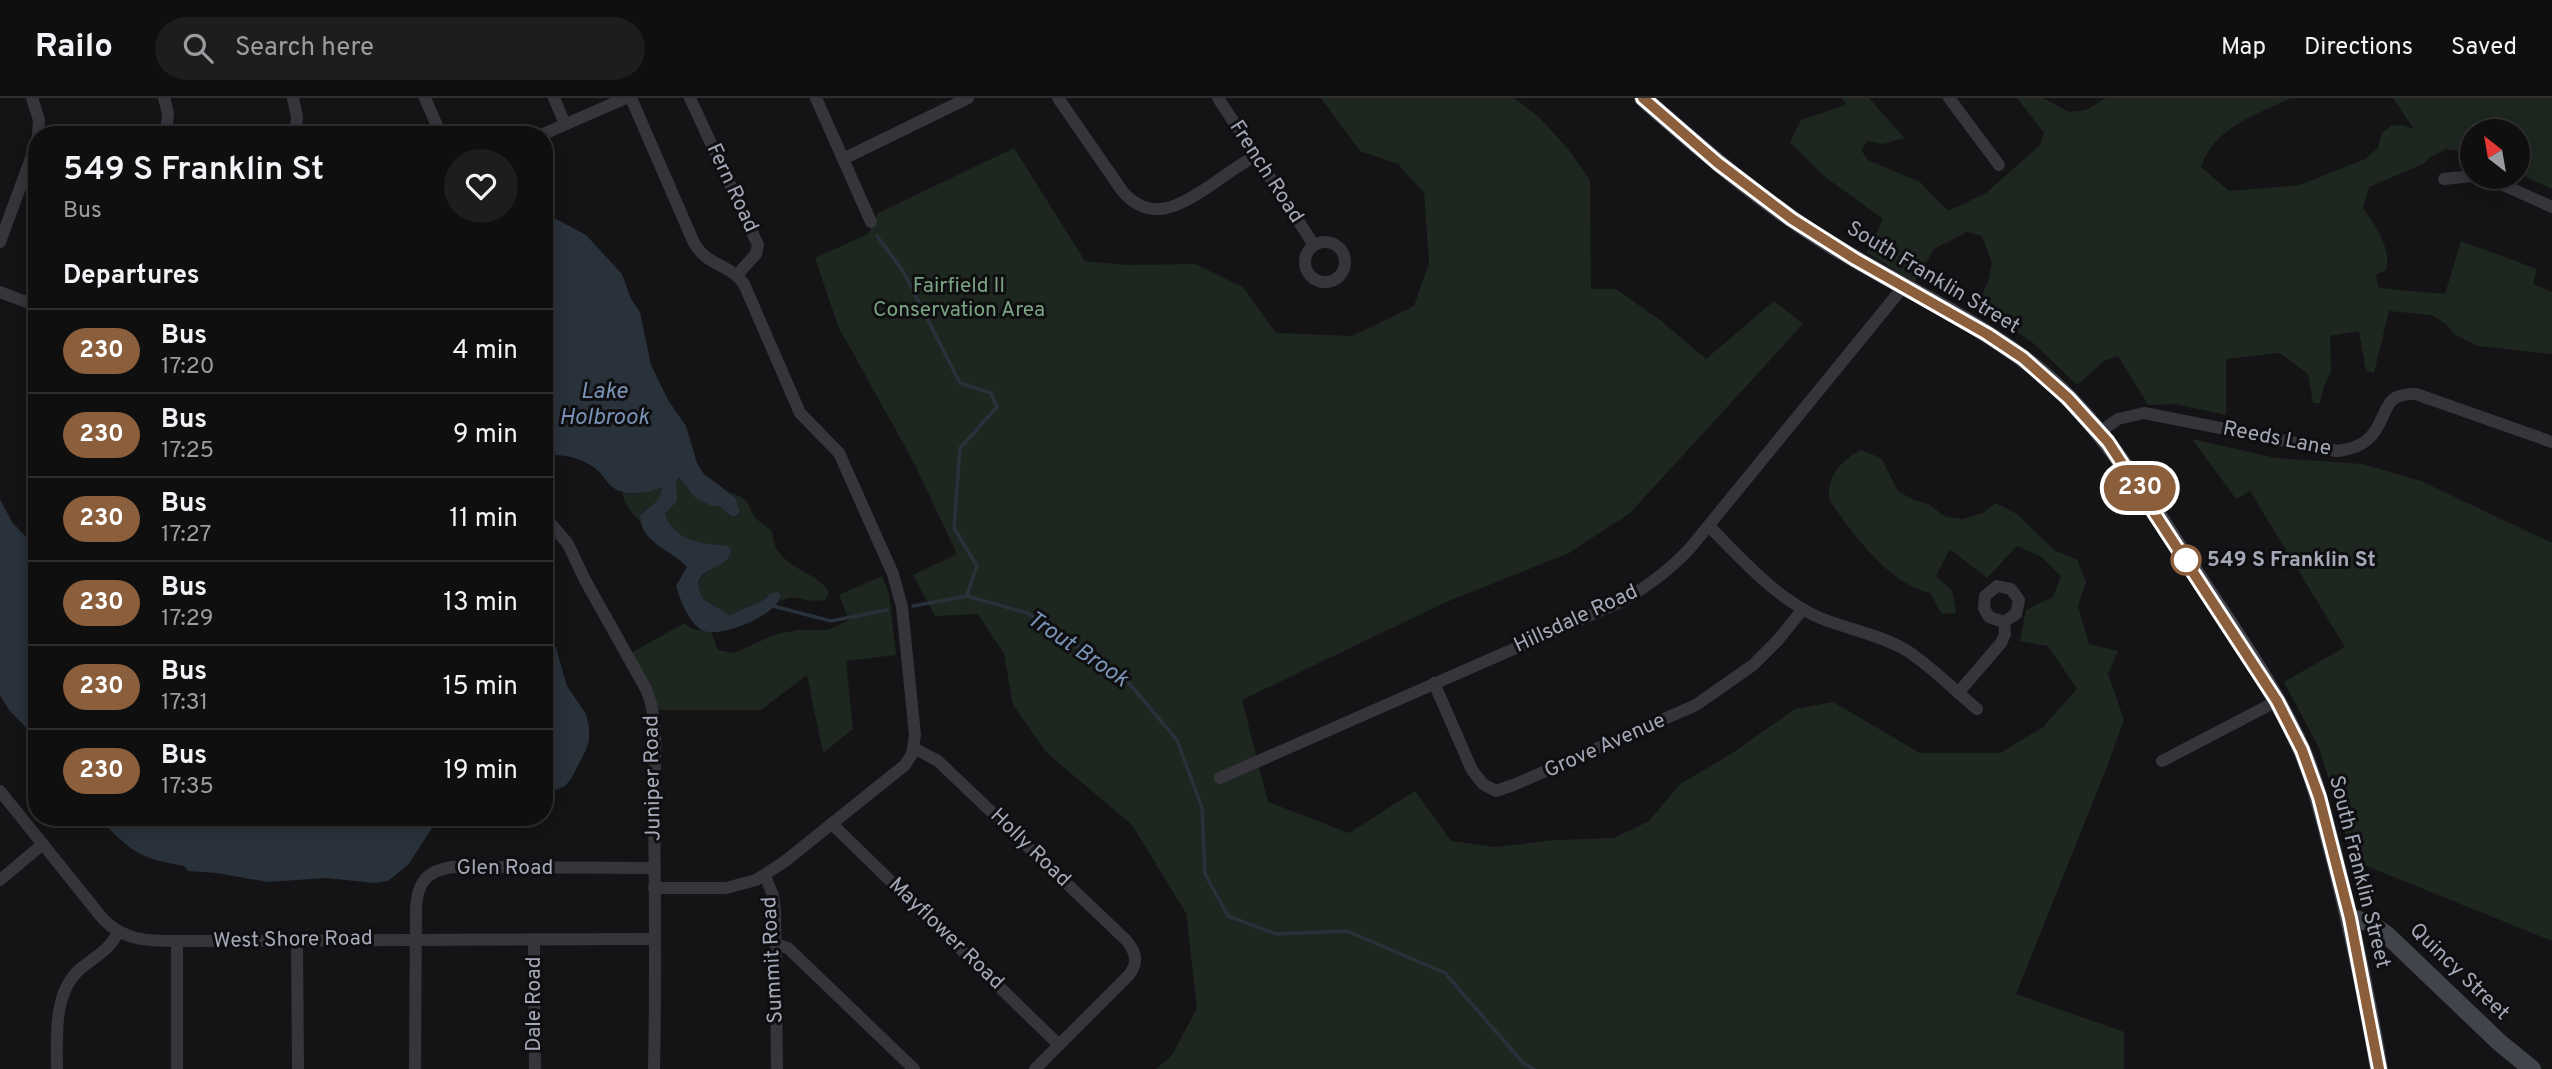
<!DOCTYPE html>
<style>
body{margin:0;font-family:Overpass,sans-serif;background:#1d1d1e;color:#f1f3f6;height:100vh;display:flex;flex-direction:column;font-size:26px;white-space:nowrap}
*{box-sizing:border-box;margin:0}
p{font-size:23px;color:#9b9c9f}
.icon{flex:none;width:38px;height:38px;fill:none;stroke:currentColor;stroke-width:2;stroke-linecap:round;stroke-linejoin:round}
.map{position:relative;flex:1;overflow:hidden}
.drawer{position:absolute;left:28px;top:28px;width:525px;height:700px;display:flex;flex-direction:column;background:#0f0f10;border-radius:28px;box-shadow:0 4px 18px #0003,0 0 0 2px #2f2f30}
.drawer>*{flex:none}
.badge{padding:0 14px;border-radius:23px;font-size:24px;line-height:46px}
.needle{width:46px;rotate:329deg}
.controls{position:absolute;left:2460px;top:21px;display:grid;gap:14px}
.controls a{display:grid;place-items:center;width:70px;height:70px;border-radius:50%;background:#0f0f10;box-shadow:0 4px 18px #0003,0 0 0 2px #2f2f30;font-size:35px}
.map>.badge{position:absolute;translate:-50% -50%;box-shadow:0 0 0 4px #fff}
h2{padding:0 35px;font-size:26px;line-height:63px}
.round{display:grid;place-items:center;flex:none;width:74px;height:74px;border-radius:37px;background:#1d1d1e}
.headline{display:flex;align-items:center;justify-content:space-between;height:119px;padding:0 35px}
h1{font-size:33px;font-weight:600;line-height:52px}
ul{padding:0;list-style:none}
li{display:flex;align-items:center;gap:21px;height:84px;padding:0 35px;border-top:2px solid #2f2f30}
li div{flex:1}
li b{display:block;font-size:26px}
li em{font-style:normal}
li .badge{min-width:77px;font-weight:700;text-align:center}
header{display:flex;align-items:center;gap:42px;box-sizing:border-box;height:98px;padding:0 35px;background:#0f0f10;border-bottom:2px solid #2f2f30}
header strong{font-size:33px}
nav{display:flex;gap:38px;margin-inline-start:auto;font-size:24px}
.search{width:490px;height:63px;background:#1d1d1e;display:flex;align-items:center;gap:18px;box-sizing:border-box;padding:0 24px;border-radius:38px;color:#9b9c9f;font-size:26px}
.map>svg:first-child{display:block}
.green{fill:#1e2620}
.water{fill:#29313a}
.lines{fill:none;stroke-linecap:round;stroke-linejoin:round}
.stream{stroke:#29313a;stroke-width:3.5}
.minor{stroke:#35353b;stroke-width:12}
.secondary{stroke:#42444b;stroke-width:18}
.line-casing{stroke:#fff;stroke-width:16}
.line{stroke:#8b5e3c;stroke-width:10}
.stop-dot{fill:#fff;stroke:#8b5e3c;stroke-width:3.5}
.labels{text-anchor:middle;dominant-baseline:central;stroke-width:6;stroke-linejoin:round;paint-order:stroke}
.street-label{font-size:21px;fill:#a4a8b7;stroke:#0f0f11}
.park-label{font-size:21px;fill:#7aa381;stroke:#0f0f11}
.stop-label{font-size:21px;font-weight:bold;fill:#a4a8b7;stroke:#0f0f11;text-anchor:start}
.water-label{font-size:23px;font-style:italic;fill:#7992b5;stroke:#0f0f11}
</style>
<header>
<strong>Railo</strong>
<div class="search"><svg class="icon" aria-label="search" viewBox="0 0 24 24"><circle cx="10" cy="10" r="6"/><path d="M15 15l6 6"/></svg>Search here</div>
<nav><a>Map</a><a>Directions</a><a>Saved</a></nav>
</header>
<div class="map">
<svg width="2552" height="971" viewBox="0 0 2552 971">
<rect width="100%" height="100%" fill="#141416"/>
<g class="green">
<path d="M1321,0H1514L1539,19L1568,51L1590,82L1591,191H1616L1660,222L1706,261L1774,203L1803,226L1630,415L1569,455L1444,505L1242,602L1268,704L1349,735L1415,693L1451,743L1495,749L1555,742L1614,740L1649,723L1680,686L1731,656L1795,611L1833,604L1920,655H2000L2043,629L2077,591L2048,548L2020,543L2026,512L2053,499L2061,478L2040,458L2017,448L1987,480L1950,451L1936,478L1952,492L1956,515L1942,516L1930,495C1894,487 1861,447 1840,417C1837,412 1830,405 1829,399C1827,378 1844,360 1861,352L1881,360L1898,393L1914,402L1928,406L1946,419L1963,421L1983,415L1996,405L2017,416L2054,452L2077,462L2086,484L2078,508L2089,546L2118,553L2108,576L2124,622L2106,671L2016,896L2124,934V971H1156L1172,957L1197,910L1186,815L1132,727L1046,654L1013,607L1004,556L978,516L935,518L913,477L957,456L914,365L838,228L815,160L868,136L878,115L1014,50L1085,163L1127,167L1195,166L1243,189L1276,235L1352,238L1414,208L1429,165L1424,95L1398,66L1360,53Z"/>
<path d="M1842,0H1869L1904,40L1883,46L1868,43L1861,52L1868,62L1920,84L1948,113L1986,95L2040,47L2044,35L2017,0H2043L2069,14L2086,12L2106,0H2291C2256,17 2214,29 2201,69L2229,93L2300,87L2365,61L2378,50L2382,35L2391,28L2403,27L2414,31L2393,0H2552V91L2518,75V33H2473V55L2446,51L2430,59L2423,66L2369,89L2363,110C2375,127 2392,150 2386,172L2376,177L2379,190L2445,196L2461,143L2537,171L2533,186L2552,194V256L2478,248L2455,237L2445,225L2431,217L2389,213L2374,275L2366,273L2359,233L2330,238L2331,273L2324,288L2320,305H2313L2308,276L2280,255L2226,261V317L2175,306L2148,307L2118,258L2104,263L2077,287L2032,244L1977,209L1989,181L1992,165L1982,138L1967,134L1934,151L1915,184L1867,155L1883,121L1825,79L1790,44L1801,22L1846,7Z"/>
<polygon points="2192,341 2276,360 2362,366 2421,383 2552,445 2552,843 2359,765 2351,753 2347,741 2319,650 2284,584 2345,549 2250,393 2236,401"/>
<path d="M679,379L694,399L711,408L720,409L731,418H736L740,414L736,400L730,394L746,402L755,420L771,432C774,438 774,447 777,452C792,473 814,474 829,493L826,501C807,508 796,492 780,504L781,498L770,496L763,502L730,517L703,501C693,484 702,474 718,468L722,446C697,448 675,440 665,416L669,410L677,380Z"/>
<path d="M664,389L658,402L640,417V423C631,415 625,406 622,395L633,396Z"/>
<polygon points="882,478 889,495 896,557 846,563 853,631 823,655 807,577 761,612 656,612 656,600 631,555 684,525 692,531 711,534 718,552 734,555 776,536 798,532 828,532 849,522 839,497"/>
</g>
<g class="water">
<path d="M544,119L556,121L586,137L622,176L631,201L640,214L651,267L668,302L686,328L697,365L704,376L736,400L740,414L736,418H731L720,409L711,408L694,399L679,379L676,383L677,403L665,416C673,436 689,444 710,446C718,447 724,445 731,451C731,475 684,466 703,501L730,517L763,502L770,496L778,494L781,498C776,518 717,543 700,531C688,522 680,502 676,488L687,469C672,452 640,445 640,417L658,402L663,389C647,395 626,400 611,388C606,383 602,376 596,371C583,360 561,356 544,357Z"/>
<polygon points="0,401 12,424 25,438 37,461 37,641 9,612 0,597"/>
<polygon points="544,531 556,550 567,588 586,616 589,628 589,642 586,652 571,681 565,688 544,697"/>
<path d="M98,719H444L434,727L408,767L388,783L374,785L326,780L268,784L217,775L188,773L184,768C138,760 130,753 98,719Z"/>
</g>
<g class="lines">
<g class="stream">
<polyline points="877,138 903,173 960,285 991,295 997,309 960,350 954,430 977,468 967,497"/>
<polyline points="773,508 831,523 887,512"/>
<polyline points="913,508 967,498 1027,515 1123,578 1177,642 1202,710 1205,776 1228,818 1276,836 1347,833 1445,875 1523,965 1534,971"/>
</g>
<g class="minor">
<polyline points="32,0 39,22 38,37"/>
<polyline points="164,0 168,15 166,37"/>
<polyline points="293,0 297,19 295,37"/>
<polyline points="425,0 441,37"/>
<polyline points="554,0 565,26"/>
<path d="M631,0L694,145C708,169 729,165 744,186L800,315L839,355L893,476L902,509L915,637L912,656L905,667L784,764L756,782L726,790H654"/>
<polyline points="690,0 758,147 756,156 737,177"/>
<polyline points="816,0 871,124"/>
<path d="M1058,0L1123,94C1152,126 1180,107 1210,88C1225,77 1240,67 1256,57"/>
<polyline points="1218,0 1314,147"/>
<polyline points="1949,0 1999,67"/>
<polyline points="541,37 626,0"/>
<polyline points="843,61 968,0"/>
<polyline points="2480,79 2488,80 2552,109"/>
<polyline points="2444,81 2473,78"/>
<polyline points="0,144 37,44"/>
<circle cx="1325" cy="164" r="20"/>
<polyline points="0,194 37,208"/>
<path d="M2100,334L2118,321L2144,315L2337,353C2352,351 2366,347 2375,333C2389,312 2384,295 2416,296L2552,344"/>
<polyline points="37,389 37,390"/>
<path d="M545,419L568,446L585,482L646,591C660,622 654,668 654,702C655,792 656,882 654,971"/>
<path d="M1709,428C1741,461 1777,501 1820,520C1848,531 1880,537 1906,552C1931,568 1954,592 1977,611"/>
<polyline points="1434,585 1472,672 1483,686 1496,693 1516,686 1696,607 1753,567 1778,542 1803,511"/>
<polyline points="1958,595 2001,545 2005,536 2004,524 1989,519 1984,510 1985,498 1997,488 2011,491 2019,502 2016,516 2004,524"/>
<path d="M914,650L938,663L1126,842C1136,854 1139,864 1129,877L1035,971"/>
<polyline points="2162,663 2277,603"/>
<path d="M1220,680L1618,505C1646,490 1669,473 1691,449L1904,188"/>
<path d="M0,693L103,821C124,843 149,843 177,843L654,841"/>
<polyline points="832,726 1059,947"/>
<polyline points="765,778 773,797 775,814 777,971"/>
<polyline points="0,782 43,746"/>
<polyline points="534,841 535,971"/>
<polyline points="297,842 298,971"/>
<polyline points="775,846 788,850 914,971"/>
<path d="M57,971C57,939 53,896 79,872C93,860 111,851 118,834"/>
<polyline points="177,971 177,843"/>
<path d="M415,971L416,811C417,785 426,773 452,769L654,770"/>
</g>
<g class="secondary">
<path d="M1643,0C1702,52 1762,104 1830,146C1896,187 1970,219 2033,268C2094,316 2135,382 2176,446C2217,510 2269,580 2300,648C2316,683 2324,721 2334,758C2352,829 2367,899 2379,971"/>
<polyline points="2350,820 2368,824 2387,837 2500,945 2532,971"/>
</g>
</g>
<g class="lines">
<g class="line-casing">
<polyline id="line" points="1643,0 1718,65 1792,121 1855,161 1987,236 2023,260 2068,300 2108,344 2277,603 2302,652 2319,699 2350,820 2379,971"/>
</g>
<use href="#line" class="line"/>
</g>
<circle class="stop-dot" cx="2186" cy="462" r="14"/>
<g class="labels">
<g class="street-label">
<text transform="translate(1266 74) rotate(57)">French Road</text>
<text transform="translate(732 90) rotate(65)">Fern Road</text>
<text transform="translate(1933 180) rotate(31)">South Franklin Street</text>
<text transform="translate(2277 341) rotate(11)">Reeds Lane</text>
<text transform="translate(1576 521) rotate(-25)">Hillsdale Road</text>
<text transform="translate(1605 648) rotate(-24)">Grove Avenue</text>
<text transform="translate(653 680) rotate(-91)">Juniper Road</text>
<text transform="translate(1030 750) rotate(44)">Holly Road</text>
<text x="505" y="770">Glen Road</text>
<text transform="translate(2359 774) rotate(76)">South Franklin Street</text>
<text transform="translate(946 836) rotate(44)">Mayflower Road</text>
<text transform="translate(293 842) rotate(-1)">West Shore Road</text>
<text transform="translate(773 862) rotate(-93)">Summit Road</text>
<text transform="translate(2459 874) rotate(44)">Quincy Street</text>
<text transform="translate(534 906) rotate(-90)">Dale Road</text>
</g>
<g class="park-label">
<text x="959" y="188">Fairfield II<tspan x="959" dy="24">Conservation Area</tspan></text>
</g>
<g class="stop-label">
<text x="2207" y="462">549 S Franklin St</text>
</g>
<g class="water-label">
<text x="604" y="294">Lake<tspan x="604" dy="26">Holbrook</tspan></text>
<text transform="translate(1077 552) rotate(34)">Trout Brook</text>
</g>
</g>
</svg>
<div class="controls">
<a><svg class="needle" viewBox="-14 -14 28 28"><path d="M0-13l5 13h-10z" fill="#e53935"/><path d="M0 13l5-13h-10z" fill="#9b9c9f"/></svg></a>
</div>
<b class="badge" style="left:2140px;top:390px;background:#8b5e3c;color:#fff">230</b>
<section class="drawer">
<div class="headline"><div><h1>549 S Franklin St</h1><p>Bus</p></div><a class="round"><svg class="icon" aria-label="heart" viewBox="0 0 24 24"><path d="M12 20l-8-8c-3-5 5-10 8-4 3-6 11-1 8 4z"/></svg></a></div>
<h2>Departures</h2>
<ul>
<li><span class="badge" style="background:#8b5e3c;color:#fff">230</span><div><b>Bus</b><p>17:20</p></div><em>4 min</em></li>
<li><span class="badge" style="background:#8b5e3c;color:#fff">230</span><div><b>Bus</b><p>17:25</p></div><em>9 min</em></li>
<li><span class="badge" style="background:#8b5e3c;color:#fff">230</span><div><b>Bus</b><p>17:27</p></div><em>11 min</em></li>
<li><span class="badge" style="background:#8b5e3c;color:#fff">230</span><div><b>Bus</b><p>17:29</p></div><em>13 min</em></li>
<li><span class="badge" style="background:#8b5e3c;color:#fff">230</span><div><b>Bus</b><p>17:31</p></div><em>15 min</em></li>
<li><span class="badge" style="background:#8b5e3c;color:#fff">230</span><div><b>Bus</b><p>17:35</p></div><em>19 min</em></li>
</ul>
</section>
</div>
